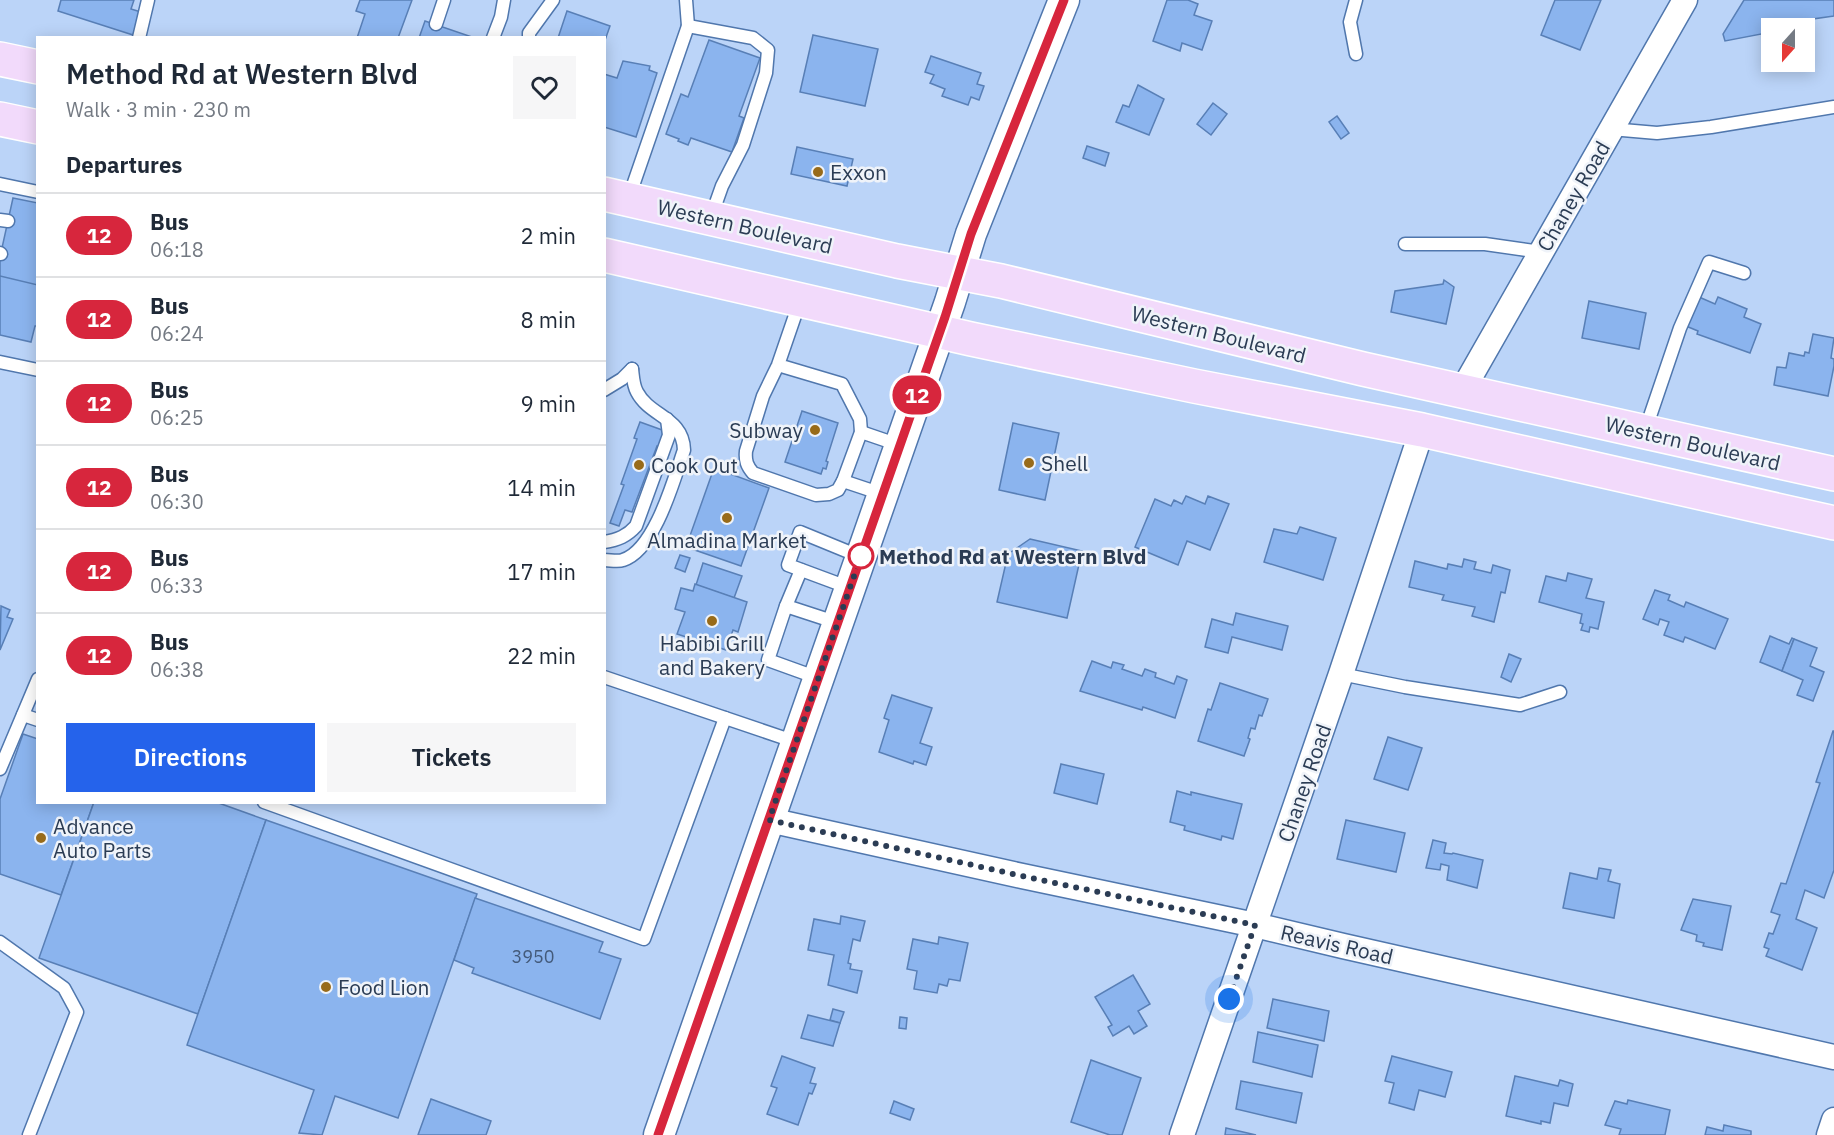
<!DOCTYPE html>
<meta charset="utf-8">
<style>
body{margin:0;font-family:"IBM Plex Sans",sans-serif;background:#f6f6f7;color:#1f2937;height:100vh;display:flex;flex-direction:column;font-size:22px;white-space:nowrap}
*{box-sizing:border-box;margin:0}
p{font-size:20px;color:#747a83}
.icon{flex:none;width:33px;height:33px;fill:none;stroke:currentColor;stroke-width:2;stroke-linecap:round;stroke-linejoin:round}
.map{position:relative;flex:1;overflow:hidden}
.panel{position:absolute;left:36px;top:36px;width:570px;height:768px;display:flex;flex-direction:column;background:#fff;border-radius:0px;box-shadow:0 3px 15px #0003}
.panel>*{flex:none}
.badge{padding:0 12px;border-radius:20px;font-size:21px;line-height:39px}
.needle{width:39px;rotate:201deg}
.fabs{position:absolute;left:1761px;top:18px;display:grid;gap:12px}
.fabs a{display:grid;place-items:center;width:54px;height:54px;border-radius:0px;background:#fff;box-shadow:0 3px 15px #0003;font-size:30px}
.you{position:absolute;width:30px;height:30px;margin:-15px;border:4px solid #fff;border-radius:50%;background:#1a73e8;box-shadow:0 0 0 9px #1a73e833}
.map>.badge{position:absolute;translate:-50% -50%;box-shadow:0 0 0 3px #fff}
h2{padding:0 30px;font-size:22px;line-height:54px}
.round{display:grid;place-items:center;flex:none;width:63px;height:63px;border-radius:0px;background:#f6f6f7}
.headline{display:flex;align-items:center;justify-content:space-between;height:102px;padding:0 30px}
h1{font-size:28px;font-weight:600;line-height:45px}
.action{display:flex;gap:12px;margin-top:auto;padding:12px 30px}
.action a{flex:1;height:69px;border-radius:0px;background:#2563eb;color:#fff;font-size:24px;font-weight:600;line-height:69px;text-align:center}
.action a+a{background:#f6f6f7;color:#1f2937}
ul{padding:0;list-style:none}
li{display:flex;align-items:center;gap:18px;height:84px;padding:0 30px;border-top:2px solid #e0e1e3}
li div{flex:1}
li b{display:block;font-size:22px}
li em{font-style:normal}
li .badge{min-width:66px;font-weight:700;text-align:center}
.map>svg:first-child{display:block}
.building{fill:#8bb4ee;stroke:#587fb6;stroke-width:1.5}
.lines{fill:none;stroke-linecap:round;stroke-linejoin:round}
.service-casing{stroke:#5077ad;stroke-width:15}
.minor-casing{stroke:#5077ad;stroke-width:27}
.tertiary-casing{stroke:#5077ad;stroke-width:33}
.primary-casing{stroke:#fff;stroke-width:36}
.service{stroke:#fff;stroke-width:12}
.minor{stroke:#fff;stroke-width:24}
.tertiary{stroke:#fff;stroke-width:30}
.primary{stroke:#f2dafb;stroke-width:33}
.line-casing{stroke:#fff;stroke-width:14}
.line{stroke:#d7263d;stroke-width:9}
.walk{stroke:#2b3c54;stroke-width:6;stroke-dasharray:0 10.8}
.poi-dot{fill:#986b1a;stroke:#eff3f9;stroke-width:2}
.stop-dot{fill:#fff;stroke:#d7263d;stroke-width:3}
.labels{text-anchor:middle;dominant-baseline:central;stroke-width:5;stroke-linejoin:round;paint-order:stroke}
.number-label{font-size:18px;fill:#435a7a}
.poi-label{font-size:21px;fill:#2b3c54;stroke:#eff3f9;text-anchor:start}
.street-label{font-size:21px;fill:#2b3c54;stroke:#eff3f9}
.stop-label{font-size:21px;font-weight:bold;fill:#2b3c54;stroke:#eff3f9;text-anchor:start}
</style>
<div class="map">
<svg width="1834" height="1135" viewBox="0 0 1834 1135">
<rect width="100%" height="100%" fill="#bbd4f8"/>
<g class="building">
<polygon points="61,0 134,0 131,9 141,12 133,35 58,11"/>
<polygon points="360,0 412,0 398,38 357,38 365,14 356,11"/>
<polygon points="1167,0 1188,0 1198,4 1194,15 1212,21 1202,50 1182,43 1180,51 1153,41"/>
<polygon points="1555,0 1601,0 1580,50 1541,35"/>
<polygon points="1744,0 1834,0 1834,16 1813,19 1814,24 1789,28 1772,28 1772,32 1725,41 1723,34"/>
<polygon points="567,11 610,26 604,43 604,38 558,38"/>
<polygon points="425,21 472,37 472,38 419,38"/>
<polygon points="813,35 878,49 865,106 800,92"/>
<polygon points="709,40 760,58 739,116 744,118 732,152 691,138 688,145 678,141 679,139 666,134 681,94 688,97"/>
<polygon points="931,56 981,73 977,84 984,86 979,100 971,97 968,105 942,96 945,89 930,83 934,75 925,72"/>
<polygon points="623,61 650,66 649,70 657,73 636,137 604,127 604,74 617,78"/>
<polygon points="1138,85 1164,99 1149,135 1116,122 1123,105 1129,107"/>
<polygon points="1213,103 1227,114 1211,135 1197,124"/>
<polygon points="1337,116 1349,133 1341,139 1329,122"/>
<polygon points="1087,146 1109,153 1105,166 1083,158"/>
<polygon points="797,147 853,159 847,186 791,174"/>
<polygon points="13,198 38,203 38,291 0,283 0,257"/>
<polygon points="0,276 38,285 38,326 35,326 31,342 0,335"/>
<polygon points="1444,280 1454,287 1446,324 1391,312 1395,291 1443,284"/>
<polygon points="1699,297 1715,304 1718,297 1747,309 1744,317 1761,324 1750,353 1697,334 1698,331 1686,326"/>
<polygon points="1589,301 1646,313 1639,349 1582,338"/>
<polygon points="1813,334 1834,338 1831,358 1834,359 1834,366 1828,396 1774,385 1777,367 1786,368 1789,353 1804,356 1805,352 1809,353"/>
<polygon points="802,411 838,423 826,461 828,462 826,469 823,468 821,474 785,462"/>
<polygon points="640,422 665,431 659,447 657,446 632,512 625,510 619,526 610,523 624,485 621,484 637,439 634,438"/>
<polygon points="1013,423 1059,433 1045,500 999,490"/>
<polygon points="714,468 769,488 741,566 686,547"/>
<polygon points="1186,496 1205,504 1208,496 1229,504 1210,550 1187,541 1178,565 1135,547 1155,499 1171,506 1174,500 1182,504"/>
<polygon points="1300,527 1336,538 1323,580 1264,562 1274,529 1297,534"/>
<polygon points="1030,539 1082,551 1067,618 997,602 1008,554"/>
<polygon points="680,555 690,558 685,572 675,568"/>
<polygon points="1464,559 1476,562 1474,569 1491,573 1493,565 1510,570 1505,593 1501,592 1494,622 1472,616 1475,607 1442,600 1444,595 1409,587 1415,561 1447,569 1448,564 1462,567"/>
<polygon points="703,563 742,576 734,598 696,585"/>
<polygon points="1568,573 1592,579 1586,598 1604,602 1598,629 1590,627 1589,632 1581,630 1583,624 1580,623 1582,614 1539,602 1546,576 1566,581"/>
<polygon points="695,584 747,602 738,632 733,630 726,650 677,634 685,612 675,609 681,588 693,591"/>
<polygon points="1655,590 1670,595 1668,600 1684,607 1686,602 1728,619 1715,649 1685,637 1683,642 1664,635 1669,622 1660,619 1658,625 1643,619"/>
<polygon points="1,606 10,610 7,617 13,619 0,650"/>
<polygon points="1236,613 1288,626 1282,650 1232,637 1228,653 1205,647 1212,619 1233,625"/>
<polygon points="1770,636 1789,644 1792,638 1794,639 1782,671 1760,662"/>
<polygon points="1794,639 1817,648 1810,666 1824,672 1813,701 1797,695 1803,680 1782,671"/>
<polygon points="1509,654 1521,659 1511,682 1501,677"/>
<polygon points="1092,661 1111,668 1113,662 1124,665 1122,669 1142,676 1145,669 1156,673 1155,677 1174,684 1177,676 1187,680 1175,718 1143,707 1142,710 1080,691"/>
<polygon points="1220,683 1268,699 1262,716 1259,715 1255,729 1251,728 1248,738 1250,739 1244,756 1198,741 1208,709 1211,710"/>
<polygon points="892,695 932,708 920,743 932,747 926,765 914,761 913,764 879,752 889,720 884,718"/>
<polygon points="1833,731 1834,731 1834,870 1824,898 1805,890 1796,919 1817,928 1802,970 1766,956 1769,949 1764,947 1769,933 1773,934 1780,915 1771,912 1781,883 1786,884 1820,783 1816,782"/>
<polygon points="23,734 38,739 38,802 94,802 61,895 0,874 0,799"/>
<polygon points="1388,737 1422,748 1408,790 1374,779"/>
<polygon points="1061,764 1104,774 1097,804 1054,793"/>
<polygon points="1177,791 1191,795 1191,792 1242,804 1233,839 1222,836 1221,840 1184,830 1185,826 1170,822"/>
<polygon points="94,802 216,802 266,820 198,1014 39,958"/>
<polygon points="266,820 477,894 398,1118 335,1096 322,1135 299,1133 314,1090 187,1045"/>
<polygon points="1346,820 1405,833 1396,872 1337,859"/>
<polygon points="1433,840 1446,843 1444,853 1452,854 1453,853 1483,860 1477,888 1447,880 1449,866 1441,864 1440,870 1426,868"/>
<polygon points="1599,868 1611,870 1608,881 1620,884 1614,918 1563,908 1570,873 1597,879"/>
<polygon points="475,898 603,942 599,952 621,959 600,1019 472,973 474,968 454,960"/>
<polygon points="1693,899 1731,906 1722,950 1703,946 1704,943 1696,941 1697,935 1681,930"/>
<polygon points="841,916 865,921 860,941 853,939 848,963 851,964 850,969 862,971 857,993 828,985 834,955 808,950 814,919 840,924"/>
<polygon points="939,937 968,943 960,981 949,979 947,986 939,984 937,993 914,989 917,971 907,969 913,939 938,944"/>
<polygon points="1133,975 1150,1004 1138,1011 1147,1026 1134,1034 1129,1026 1113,1036 1108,1027 1112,1025 1095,997"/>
<polygon points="1273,999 1329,1011 1324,1041 1267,1028"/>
<polygon points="833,1009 844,1012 840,1023 830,1020"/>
<polygon points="808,1015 840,1023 833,1046 801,1038"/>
<polygon points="900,1017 907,1018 906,1029 899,1028"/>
<polygon points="1258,1032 1318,1045 1312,1077 1253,1062"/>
<polygon points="782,1056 815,1068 810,1083 816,1084 812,1094 809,1093 798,1125 767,1114 777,1088 771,1086"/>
<polygon points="1392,1056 1452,1072 1445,1097 1419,1090 1414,1110 1389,1103 1394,1083 1385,1081"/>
<polygon points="1091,1060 1141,1078 1122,1135 1110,1135 1071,1122"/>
<polygon points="1515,1076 1558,1086 1560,1080 1573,1084 1568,1106 1554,1103 1550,1123 1541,1121 1541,1124 1506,1116"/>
<polygon points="1241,1081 1302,1093 1296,1123 1236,1109"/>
<polygon points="431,1099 491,1121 486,1135 418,1135"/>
<polygon points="1628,1100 1670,1110 1665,1135 1619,1135 1621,1129 1605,1125 1615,1101 1627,1104"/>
<polygon points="894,1101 914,1109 910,1120 890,1113"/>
<polygon points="1724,1125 1751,1131 1751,1135 1705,1135 1707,1127 1723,1131"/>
<polygon points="1226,1128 1256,1135 1225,1135"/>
</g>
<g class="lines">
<g class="service-casing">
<g id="service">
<polyline points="686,0 688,26"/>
<polyline points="436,24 444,0"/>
<polyline points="139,38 148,0"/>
<polyline points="493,38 501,17 504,0"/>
<polyline points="529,38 529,33 553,0"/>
<polyline points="1356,54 1350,22 1356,0"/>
<polyline points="1611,129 1657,133 1711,127 1834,107"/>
<polyline points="0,184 38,192"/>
<polyline points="628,200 688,26 753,38 768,50 766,73 743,145 722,186 711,217"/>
<polyline points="0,220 8,221"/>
<polyline points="1405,244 1485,244 1541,252"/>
<polyline points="0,253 1,254"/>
<polyline points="0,362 38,370"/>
<path d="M778,365L842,384L860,419L861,432L843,481L838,490L829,494L816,495L753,473C747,466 745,461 746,451L763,396L778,365L800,301"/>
<polyline points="604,390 622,379 632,369"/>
<polyline points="1645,431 1680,328 1709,262 1744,273"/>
<polyline points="861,432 899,445"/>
<polyline points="843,481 882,494"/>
<path d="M604,542C618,540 627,536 636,526L669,435L667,419"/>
<path d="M604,560C610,560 618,562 623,560C655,550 674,479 684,450C683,417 650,417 637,392C633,385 633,377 632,369"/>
<polyline points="801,570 786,606 768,660 818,678"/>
<polyline points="850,588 788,565 800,532 861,557"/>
<polyline points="786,606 838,623"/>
<polyline points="1341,674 1405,687 1520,705 1560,692"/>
<polyline points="604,677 796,742"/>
<polyline points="23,715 38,720"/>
<polyline points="0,769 38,679"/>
<polyline points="264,802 644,939 725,718"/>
<polyline points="0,942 64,988 77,1012 29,1135"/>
</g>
</g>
<g class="minor-casing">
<g id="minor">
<polyline points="1462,391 1685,0"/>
<polyline points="769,820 1022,876 1255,925 1343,946 1834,1057"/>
<polyline points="1182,1135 1341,674 1422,430"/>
<polyline points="1829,1135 1834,1120"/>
</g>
</g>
<g class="tertiary-casing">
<polyline id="tertiary" points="659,1135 950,302 971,234 1064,0"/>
</g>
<g class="primary-casing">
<g id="primary">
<polyline points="0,59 38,67"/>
<polyline points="0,119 38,127"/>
<polyline points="604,194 897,261 1001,281 1363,369 1834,474"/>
<polyline points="604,255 971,339 1194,386 1422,430 1834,523"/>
</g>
</g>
<use href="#service" class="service"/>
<use href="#minor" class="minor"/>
<use href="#tertiary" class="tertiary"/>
<use href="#primary" class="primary"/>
</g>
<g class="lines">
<g class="line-casing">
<polyline id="line" points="658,1135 945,317 971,234 1064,0"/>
</g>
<use href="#line" class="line"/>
<polyline class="walk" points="861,556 769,820 1022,876 1255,925 1229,999"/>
</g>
<g class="poi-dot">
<circle cx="818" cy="172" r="6"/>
<circle cx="815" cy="430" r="6"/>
<circle cx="1029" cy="463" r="6"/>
<circle cx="639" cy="465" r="6"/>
<circle cx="727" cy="518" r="6"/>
<circle cx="712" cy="621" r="6"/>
<circle cx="41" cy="838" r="6"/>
<circle cx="326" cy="987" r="6"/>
</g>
<circle class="stop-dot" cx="861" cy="556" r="12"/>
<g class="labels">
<g class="number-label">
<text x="533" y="956">3950</text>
</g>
<g class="poi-label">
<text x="830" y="172">Exxon</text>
<text x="803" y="430" text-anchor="end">Subway</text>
<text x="1041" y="463">Shell</text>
<text x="651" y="465">Cook Out</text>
<text x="727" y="540" text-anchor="middle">Almadina Market</text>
<text x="712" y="643" text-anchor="middle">Habibi Grill<tspan x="712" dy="24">and Bakery</tspan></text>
<text x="53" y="826">Advance<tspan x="53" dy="24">Auto Parts</tspan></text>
<text x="338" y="987">Food Lion</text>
</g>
<g class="street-label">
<text transform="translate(1573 196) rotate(-60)">Chaney Road</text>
<text transform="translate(745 226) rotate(13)">Western Boulevard</text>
<text transform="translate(1219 334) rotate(14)">Western Boulevard</text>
<text transform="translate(1693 443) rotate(13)">Western Boulevard</text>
<text transform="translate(1304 783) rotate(-71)">Chaney Road</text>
<text transform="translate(1337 944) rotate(13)">Reavis Road</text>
</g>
<g class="stop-label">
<text x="879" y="556">Method Rd at Western Blvd</text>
</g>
</g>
</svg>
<div class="fabs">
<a><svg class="needle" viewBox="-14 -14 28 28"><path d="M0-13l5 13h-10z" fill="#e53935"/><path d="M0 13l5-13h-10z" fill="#747a83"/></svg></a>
</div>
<div class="you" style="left:1229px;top:999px"></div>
<b class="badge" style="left:917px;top:395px;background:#d7263d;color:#fff">12</b>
<section class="panel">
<div class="headline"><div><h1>Method Rd at Western Blvd</h1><p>Walk · 3 min · 230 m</p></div><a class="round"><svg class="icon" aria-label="heart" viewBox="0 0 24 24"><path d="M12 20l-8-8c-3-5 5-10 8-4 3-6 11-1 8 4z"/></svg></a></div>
<h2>Departures</h2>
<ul>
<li><span class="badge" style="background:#d7263d;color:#fff">12</span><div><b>Bus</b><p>06:18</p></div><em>2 min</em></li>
<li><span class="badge" style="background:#d7263d;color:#fff">12</span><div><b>Bus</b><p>06:24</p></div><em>8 min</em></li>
<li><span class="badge" style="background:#d7263d;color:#fff">12</span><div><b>Bus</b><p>06:25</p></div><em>9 min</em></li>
<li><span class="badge" style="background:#d7263d;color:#fff">12</span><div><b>Bus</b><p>06:30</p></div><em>14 min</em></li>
<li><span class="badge" style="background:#d7263d;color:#fff">12</span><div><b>Bus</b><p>06:33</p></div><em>17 min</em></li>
<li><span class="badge" style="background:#d7263d;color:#fff">12</span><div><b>Bus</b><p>06:38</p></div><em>22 min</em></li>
</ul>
<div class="action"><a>Directions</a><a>Tickets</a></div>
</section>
</div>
